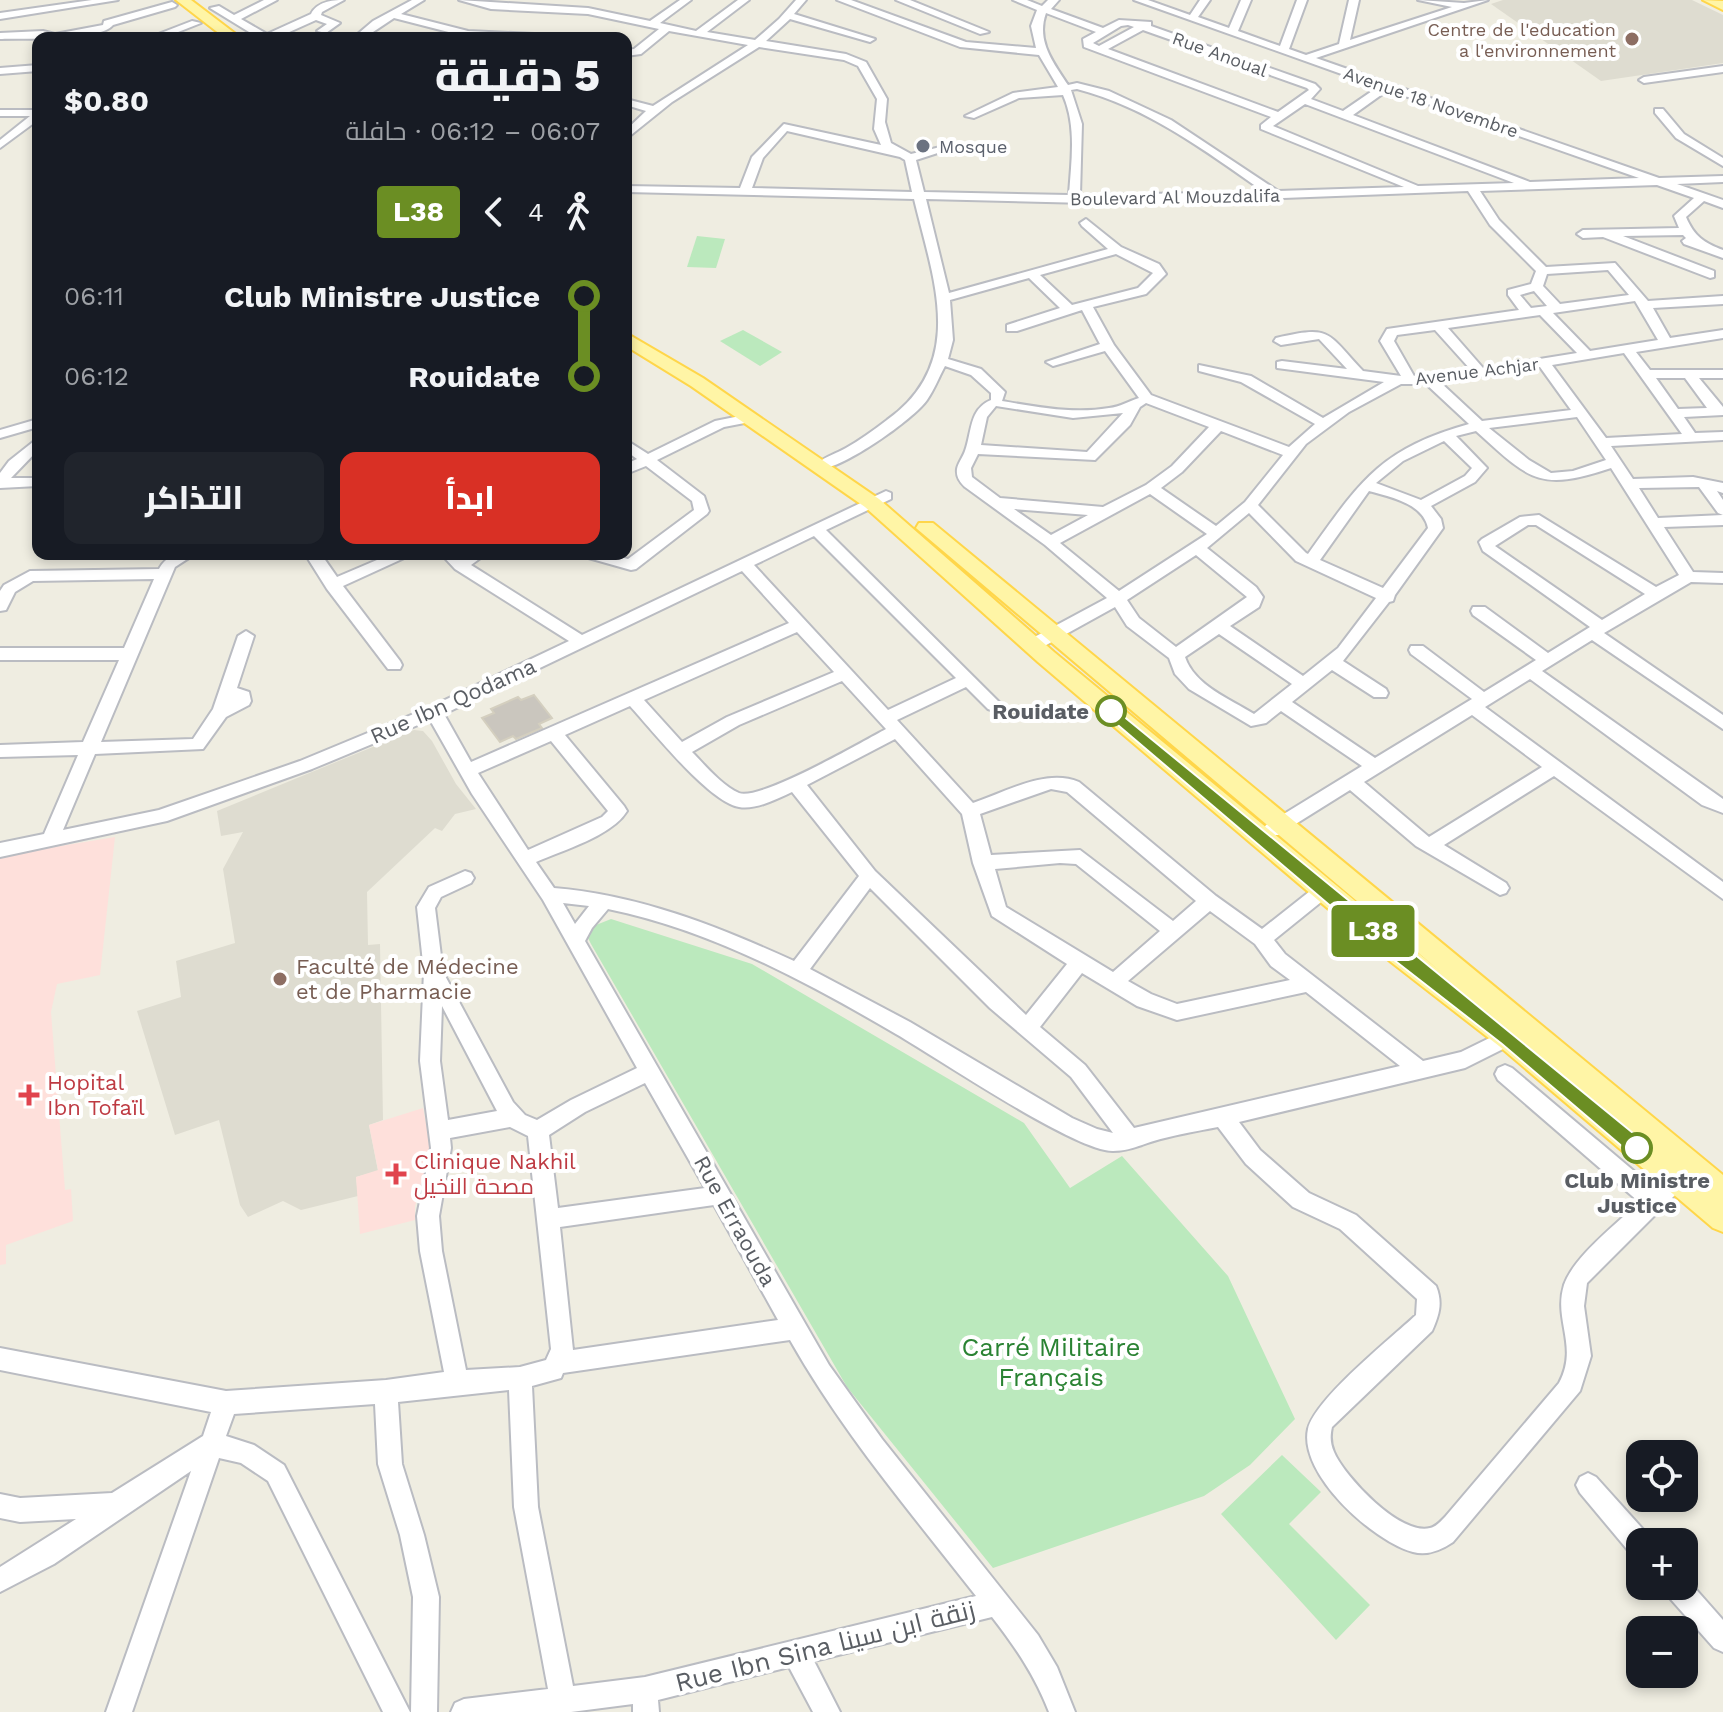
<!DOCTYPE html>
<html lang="ar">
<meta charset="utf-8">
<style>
body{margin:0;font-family:"Work Sans",Cairo,sans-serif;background:#20242c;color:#f1f3f6;direction:rtl;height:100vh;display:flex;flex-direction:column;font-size:30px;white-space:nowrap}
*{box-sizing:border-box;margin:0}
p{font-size:26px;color:#9ea1a6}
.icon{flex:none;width:44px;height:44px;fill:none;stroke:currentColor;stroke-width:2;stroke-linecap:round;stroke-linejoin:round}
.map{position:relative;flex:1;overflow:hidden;direction:ltr}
.sheet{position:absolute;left:32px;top:32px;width:600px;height:528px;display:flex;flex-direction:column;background:#171b24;border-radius:16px;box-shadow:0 4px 12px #0003;direction:rtl}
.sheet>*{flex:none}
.badge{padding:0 16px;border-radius:6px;font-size:28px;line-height:52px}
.fabs{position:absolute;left:1626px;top:1440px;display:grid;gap:16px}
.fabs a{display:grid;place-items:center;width:72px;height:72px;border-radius:16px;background:#171b24;box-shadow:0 4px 12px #0003;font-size:40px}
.map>.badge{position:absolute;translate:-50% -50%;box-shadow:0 0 0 4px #fff}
.legs{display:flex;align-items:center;gap:12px;height:88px;padding:0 32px;font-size:26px}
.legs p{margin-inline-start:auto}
.summary{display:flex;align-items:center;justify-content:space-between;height:136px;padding:0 32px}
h1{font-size:44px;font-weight:800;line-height:60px}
.action{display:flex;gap:16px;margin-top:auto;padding:16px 32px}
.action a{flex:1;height:92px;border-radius:16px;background:#d93025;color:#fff;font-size:32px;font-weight:800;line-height:92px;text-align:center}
.action a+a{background:#20242c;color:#f1f3f6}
ul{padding:0 32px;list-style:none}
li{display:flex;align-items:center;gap:28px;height:80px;font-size:30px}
li i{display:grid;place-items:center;width:12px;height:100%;margin:0 10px;background:currentColor}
li i::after{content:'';width:20px;height:20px;margin:-10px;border:6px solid;border-radius:50%;background:#171b24}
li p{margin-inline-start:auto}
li:first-child i{background:linear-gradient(#0000 50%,currentColor 0)}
li:last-child i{background:linear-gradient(currentColor 50%,#0000 0)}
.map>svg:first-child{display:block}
.education{fill:#dedcd0}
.medical{fill:#fee0db}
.green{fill:#bbe9bd}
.building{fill:#cac6be;stroke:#d4cfbf;stroke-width:2}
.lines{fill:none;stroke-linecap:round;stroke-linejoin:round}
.minor-casing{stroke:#babcc2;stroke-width:4}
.major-casing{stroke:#ffd64a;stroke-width:4}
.minor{fill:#fff;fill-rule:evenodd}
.major{fill:#fff5a6;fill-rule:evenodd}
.line-1{fill:#6b8e23;stroke:#fff;stroke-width:2}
.education-dot{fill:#8d6e63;stroke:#fff;stroke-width:3}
.worship-dot{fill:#6b7280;stroke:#fff;stroke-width:3}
.stop-1-dot{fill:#fff;stroke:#6b8e23;stroke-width:4}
.health-dot{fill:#e0444e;stroke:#fff;stroke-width:3}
.labels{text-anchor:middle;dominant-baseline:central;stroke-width:8;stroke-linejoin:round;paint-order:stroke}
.far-education-label{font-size:18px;fill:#785e54;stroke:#fff;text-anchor:end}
.far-street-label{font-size:18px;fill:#5a5e64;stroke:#fff}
.far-worship-label{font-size:18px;fill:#5b616d;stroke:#fff;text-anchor:start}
.street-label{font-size:22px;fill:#5a5e64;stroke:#fff}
.stop-label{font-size:22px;font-weight:bold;fill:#5a5e64;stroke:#fff;text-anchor:end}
.education-label{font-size:22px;fill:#785e54;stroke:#fff;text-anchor:start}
.health-label{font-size:22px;fill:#be3a42;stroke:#fff;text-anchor:start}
.near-park-label{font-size:26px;fill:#2a8333;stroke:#fff}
.near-street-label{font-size:26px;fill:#5a5e64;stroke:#fff}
</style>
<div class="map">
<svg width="1723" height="1712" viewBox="0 0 1723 1712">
<rect width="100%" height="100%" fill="#efede1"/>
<g class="education">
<polygon points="1503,0 1692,0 1723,15 1723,63 1601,81 1491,4"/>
<polygon points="414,730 423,731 432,741 456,784 476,809 455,814 442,831 435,828 367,892 368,945 380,944 383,1120 369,1125 378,1171 356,1177 358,1196 301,1210 283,1201 248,1217 240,1205 219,1120 175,1135 137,1011 181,997 176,961 235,943 223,869 243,832 221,836 217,811"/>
</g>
<g class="medical">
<polygon points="115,837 100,975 57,984 51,1012 65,1190 71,1189 73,1221 6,1245 6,1264 0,1265 0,856"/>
<polygon points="423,1108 432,1154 415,1206 415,1220 360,1234 356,1177 378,1170 369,1125"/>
</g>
<g class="green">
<polygon points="697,236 725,239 716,268 687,267"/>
<polygon points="743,330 782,352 760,366 720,341"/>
<polygon points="611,919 752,964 1024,1123 1070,1188 1122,1156 1228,1276 1295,1419 1250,1465 1204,1496 993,1568 847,1387 591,944 587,936 591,927"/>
<polygon points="1282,1455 1321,1492 1289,1524 1370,1605 1336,1640 1221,1514"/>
</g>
<polygon class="building" points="534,695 552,718 539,724 542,728 516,739 513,736 500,742 482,718 494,713 491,709 518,697 521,700"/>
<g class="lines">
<g class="minor-casing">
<g id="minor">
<polygon points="92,0 118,0 0,19 0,13"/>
<path d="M264,0H277L241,19L267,34L311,14C317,2 331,0 344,0L322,12L321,15L340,23L326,33L317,31L327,24L316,20L276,38H259L210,8L219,6L234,15Z"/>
<polygon points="412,0 424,0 401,14 468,31 555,35 560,38 468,37 394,18 364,38 353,38 373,21"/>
<path d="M459,0L588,8L650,21L680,0H691L660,23L696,31L738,0H749L707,32L755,40L779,19L796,0H806L794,14L875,39L870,42L790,19L766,41L846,54L866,62L887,99L885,122L891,143L911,154L953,144V148L916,160L924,192L1069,195C1071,162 1077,127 1063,95L1019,98L974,118L965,116L1013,93L1058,87L1039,55L960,47L837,0H851L966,42L1036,48L1031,26L1037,10L1013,0H1027L1042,6L1048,0H1059L1051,9L1103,28L1119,20L1151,22V26L1315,84L1320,89L1311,99L1343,111L1378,87L1134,0H1148L1190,15L1200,0H1210L1198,17L1229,28L1241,0H1251L1238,31L1280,46L1297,0H1307L1289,49L1306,55L1339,44L1349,0H1359L1350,40L1452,7L1418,0L1464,3L1488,0L1316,58L1659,178L1723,176V182L1677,184L1723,200V208L1704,201L1686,217C1694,236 1704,243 1723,250V258L1684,244L1682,241L1686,238L1683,235L1623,236L1714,271V277L1710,278L1603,237L1583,238L1577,234L1583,230L1679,228L1674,216L1694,198L1657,185L1480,191L1499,220L1546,267L1615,263L1648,301L1723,296V304L1653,308L1670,338L1723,330V338L1636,352L1650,370H1723V378H1699L1723,407V415L1684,417L1695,433L1723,432V440L1611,446L1633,479L1693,477L1723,483V493L1717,491L1723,500V515L1718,513L1699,487L1639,488L1658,518L1723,515V525L1664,527L1693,572L1723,573V583L1691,582L1604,633L1723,715V729L1592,640L1542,671L1723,799V813L1702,805L1530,679L1485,707L1723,882V899L1554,776L1444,845L1506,883L1509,888L1506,893L1500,895L1416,846L1350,790L1278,835H1266L1263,830L1266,825L1362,766L1281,711L1266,723L1251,726L1189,689L1175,674L1169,658L1127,626L1115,607L1039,649H1027L1025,645L1027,641L1107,598L1045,545L965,487C960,482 956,477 957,469C958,463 963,457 965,451C972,432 969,409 991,400V393L971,375L945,366C939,377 934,390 927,400C914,419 838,473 816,469L814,466C822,458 835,454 846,448C860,440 874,430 887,420C968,362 933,279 914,199L626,192V186L740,188L752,157L784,124L881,145L874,129L877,99L858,66L844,60L759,47L672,102L626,139V130L646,111L626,105V99L653,106L748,45L669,31L641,54L626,56V50L634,49L659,29L588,14L491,9ZM1046,13L1096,32L1083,39L1084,47L1271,117L1261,125V129L1404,187L1278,191L1171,120L1109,91L1077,83L1068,85C1053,62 1036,41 1046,13ZM1128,25L1134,27L1099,46L1093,43L1121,26ZM1143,30L1307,88L1309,90L1278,112L1108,49ZM1077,89C1147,107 1206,151 1264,192L1080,195L1082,124L1071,90ZM1388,90L1639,178L1530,182L1353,115ZM1305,104L1514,183L1418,186L1273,126ZM787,131L900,157L905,160L912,192L752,188L763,158ZM1468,191L1490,225L1536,271L1531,284L1508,290V295L1519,310L1387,329L1380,341L1401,376L1363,371C1326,332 1332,325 1276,338L1274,341L1281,345L1319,339L1347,369L1282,361L1277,362V368L1384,382L1323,418L1251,376L1199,365V371L1241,382L1315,424L1289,447L1151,395L1114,345L1093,307L1146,294L1166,274L1159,264L1121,247L1086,219L1080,223L1082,226L1108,249L949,293L926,199L1127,204ZM1116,254L1153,273L1138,288L1072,305L1040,275ZM1608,270L1629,295L1560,304L1543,286L1547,274ZM1029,278L1060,308L1007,325V331H1017L1082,310L1100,344L1046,362L1053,366L1105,351L1139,398C1129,401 1120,407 1109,408C1074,414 1037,407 1002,401L1005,392L981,369L948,359L953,340L950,300ZM1534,291L1547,306L1531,308L1520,295ZM1635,301L1658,340L1590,351L1553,313ZM1540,315L1577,353L1483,368L1448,328ZM1435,330L1471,370L1414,376L1394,341L1397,335ZM1624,353L1682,434L1606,438L1552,365ZM1540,367L1571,410L1482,421L1440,382ZM1656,378H1685L1707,408L1678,409ZM1401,384H1426L1469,424C1379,449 1359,483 1308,554L1306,553L1258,505L1306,444L1349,412ZM1146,403L1209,427L1172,466L1146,485L1103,507L1000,498L972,477L971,468L978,454L1095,460L1130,425L1140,407ZM996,406L1073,418L1123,413L1087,452L981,445L987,417ZM1577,417L1606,460L1573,471L1551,473L1529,460L1489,428ZM1221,431L1283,455L1245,502L1216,526L1161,488L1182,472ZM1476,431C1530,480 1539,492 1611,468L1679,575L1656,587L1539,515L1520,517L1482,539L1479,542L1483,551L1590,627L1548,653L1485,607H1473L1471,611L1473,615L1536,660L1484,692L1423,646H1411L1409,650L1411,654L1472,699L1375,758L1292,702L1332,670L1374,697H1386L1388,693L1386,689L1343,661L1389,602L1393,601L1395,595L1443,528L1441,519L1431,506L1475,482L1487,468L1456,436ZM1444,441L1472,468L1465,476L1421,500L1376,483L1403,461ZM1369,491C1390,497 1423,503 1428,528L1383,588L1320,560ZM1150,494L1207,534L1119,591L1060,543ZM1014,509L1088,515L1051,535ZM1249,513L1296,561L1376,598L1338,648L1303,676L1230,626L1259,607L1263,597L1256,587L1207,548ZM1528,525H1536L1645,594L1602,620L1495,546ZM1196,555L1247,597L1176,647L1139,618L1127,600ZM1219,634L1292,684L1254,714C1230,699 1194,685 1185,657ZM1472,715L1542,767L1429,837L1364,782Z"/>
<polygon points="896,0 910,0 989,32 980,34"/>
<path d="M172,2L177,5L175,7L113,25C99,42 23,38 0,39V33L43,31L55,34L103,25L104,21Z"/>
<polygon points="192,21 201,23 163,38 148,38"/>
<polygon points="38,65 38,71 0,74 0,68"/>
<polygon points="1723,66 1723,72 1644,83 1639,80 1644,77"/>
<polygon points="1655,109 1663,109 1684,134 1723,158 1723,166 1676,138 1655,113"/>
<polygon points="0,110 38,110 38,120 0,148 0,140 30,116 0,116"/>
<polygon points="750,414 755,415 755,421 724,427 657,460 704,496 709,511 707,514 636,569 631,570 585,557 582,554 609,554 628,559 694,510 692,501 646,466 626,474 626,464 637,459 626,451 626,440 648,454 715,421"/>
<polygon points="38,419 38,427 0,438 0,430"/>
<polygon points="38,438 38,450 11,478 38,478 38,486 0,488 0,473 9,461"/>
<path d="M886,491L891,493V499L826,530L1002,705L994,711L988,709L966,687L897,720L973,803C1006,792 1046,768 1079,782L1216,896L1262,929L1319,884H1331L1334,889L1331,894L1274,940L1285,954L1423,1061L1461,1052L1516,1025L1523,1027L1526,1033L1523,1039L1465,1068L1239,1122L1260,1150L1309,1193L1356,1215L1436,1286C1443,1303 1439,1315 1432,1331L1332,1427C1330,1436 1330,1443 1334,1452C1344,1476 1400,1536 1430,1528C1436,1527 1441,1521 1445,1517L1559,1383C1579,1346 1553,1320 1564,1285C1574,1256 1617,1224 1639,1202L1498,1080L1495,1074L1498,1068L1505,1065L1512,1068L1654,1188L1676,1166L1683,1163L1690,1166L1694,1173L1690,1180L1587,1283L1584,1306L1591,1356L1580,1391L1453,1542C1441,1550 1428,1556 1413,1552C1374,1542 1298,1474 1308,1429C1315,1399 1390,1339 1416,1315L1417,1299L1340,1229L1293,1207L1246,1164L1218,1127C1193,1132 1166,1136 1142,1145C1133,1148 1124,1151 1113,1151C1076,1152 936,1057 896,1034C807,982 711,930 608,909L592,928L585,941L829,1365L882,1439L1038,1635L1057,1667L1075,1712H1049C1035,1676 1016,1648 992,1617L814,1661L840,1712H813L789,1667L658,1700L659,1712H633V1704L571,1712H451L455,1703L464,1699L548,1689L514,1507L509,1390L398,1402L402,1464L424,1535L439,1597L437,1712H411L413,1597L400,1535L378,1464L375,1404L234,1414L226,1436L254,1445L284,1465L410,1712H383L268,1481L241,1463L219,1458L132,1712H106L191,1471L54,1564L0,1592V1567L76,1519L20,1522L0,1518V1494L20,1498L112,1493L203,1436L211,1412L0,1370V1348L226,1391L386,1380L444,1372L420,1251L417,1216L431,1148L420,1061L424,972L417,907L429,887L465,871L471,873L474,878L471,883L441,897L435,908L443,972L513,1102L525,1115L537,1120L571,1100L637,1068L543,900L472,794L430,720L312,769L167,821L0,857V843L44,834L78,755L0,757V745L83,742L119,660H0V648H124L154,579L33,581L15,592L6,610L0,611V591L4,585L30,571L159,569C167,554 179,554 195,554L175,567L101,742L193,739L213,709L238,636L246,631L254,636L237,688L249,692L251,701L249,705L226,717L203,749L95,754L63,830L159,810L300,761L428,708L569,641L455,569L441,554H458L461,557L467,554H486L471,565L582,635ZM814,536L956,678L888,710L754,565ZM742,571L789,623L471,762L444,714ZM797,632L834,672L727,717L682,742L644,700ZM842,681L886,729C862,742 760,801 739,793C721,785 705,765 692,752L739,725ZM630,706C652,730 709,802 739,807C756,810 777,799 792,792L859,876L794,961C717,926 639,895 554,888L536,862C563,850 612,836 627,811L624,806L565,735ZM895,739L962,814L973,863L992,916L1067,964L1026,1015L875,871L807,785ZM551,741L608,811L602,817L528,850L478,773ZM1051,789L1067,792L1196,901L1173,921L1080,850L991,855L980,814ZM1060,863L1076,864L1160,931L1113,972L1006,907L995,869ZM870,888L990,1008L1071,1077L1113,1133L1097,1129L1072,1118L910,1022L810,969ZM563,903L589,906L575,924ZM1210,911L1255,944L1271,966L1290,980L1177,1004L1151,994L1128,981ZM1082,973L1137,1006L1177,1020L1306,992L1400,1066L1134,1128L1085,1065L1040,1027ZM442,1006L497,1111L448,1120L440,1061ZM645,1083L705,1188L558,1208L549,1135L585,1112ZM510,1127L528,1136L551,1349L546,1360L520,1367L466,1370L442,1251L439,1216L451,1148L450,1138ZM714,1205L778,1320L573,1350L560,1227ZM790,1340C842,1432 911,1513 976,1596L645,1677L573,1686L538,1507L532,1386L561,1378L563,1373Z"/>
<polygon points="305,554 321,554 337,577 391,554 413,554 343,586 400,661 402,665 400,669 388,669 327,589"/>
<polygon points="1588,1473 1596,1477 1649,1536 1651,1542 1640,1542 1640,1557 1631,1554 1580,1493 1576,1485 1580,1477"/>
<polygon points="1685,1577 1723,1620 1723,1652 1714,1648 1667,1595 1664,1586 1684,1586"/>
</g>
</g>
<g class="major-casing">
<g id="major">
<polygon points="176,0 191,0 241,38 225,38"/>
<polygon points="1703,0 1723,1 1723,10"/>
<polygon points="626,333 703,378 879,499 1054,652 1441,972 916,528 919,523 933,523 1723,1175 1723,1232 1713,1228 1499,1046 1391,962 1252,844 1038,662 865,507 691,386 626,346"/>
</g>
</g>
<use href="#minor" class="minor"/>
<use href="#major" class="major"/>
</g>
<polygon class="line-1" points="1111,706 1644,1142 1646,1148 1644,1154 1631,1154 1502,1044 1394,960 1106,715 1106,708"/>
<g class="education-dot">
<circle cx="1632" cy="39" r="8"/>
<circle cx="280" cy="979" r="8"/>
</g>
<circle class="worship-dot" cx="923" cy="146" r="8"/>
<g class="stop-1-dot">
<circle cx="1111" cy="711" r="14"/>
<circle cx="1637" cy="1148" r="14"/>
</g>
<g class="health-dot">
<path d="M25 1083h8v8h8v8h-8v8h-8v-8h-8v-8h8z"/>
<path d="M392 1162h8v8h8v8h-8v8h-8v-8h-8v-8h8z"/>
</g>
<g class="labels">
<g class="far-education-label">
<text x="1616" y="29">Centre de l'education<tspan x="1616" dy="21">a l'environnement</tspan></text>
</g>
<g class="far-street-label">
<text transform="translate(1220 54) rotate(20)">Rue Anoual</text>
<text transform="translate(1431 102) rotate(19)">Avenue 18 Novembre</text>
<text transform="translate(1175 197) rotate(-1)">Boulevard Al Mouzdalifa</text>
<text transform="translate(1477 371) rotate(-7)">Avenue Achjar</text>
</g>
<g class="far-worship-label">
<text x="939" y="146">Mosque</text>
</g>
<g class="street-label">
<text transform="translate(453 701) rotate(-24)">Rue Ibn Qodama</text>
<text transform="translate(735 1221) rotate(61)">Rue Erraouda</text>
</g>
<g class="stop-label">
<text x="1089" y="711">Rouidate</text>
<text x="1637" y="1180" text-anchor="middle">Club Ministre<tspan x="1637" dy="25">Justice</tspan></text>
</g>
<g class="education-label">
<text x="296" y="966">Faculté de Médecine<tspan x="296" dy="25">et de Pharmacie</tspan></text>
</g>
<g class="health-label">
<text x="47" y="1082">Hopital<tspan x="47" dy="25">Ibn Tofaïl</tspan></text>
<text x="414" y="1161">Clinique Nakhil<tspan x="414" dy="25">مصحة النخيل</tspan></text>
</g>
<g class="near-park-label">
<text x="1051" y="1347">Carré Militaire<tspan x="1051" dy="30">Français</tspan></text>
</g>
<g class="near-street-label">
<text transform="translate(825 1646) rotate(-14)">Rue Ibn Sina زنقة ابن سينا</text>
</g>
</g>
</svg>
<div class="fabs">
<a><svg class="icon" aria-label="locate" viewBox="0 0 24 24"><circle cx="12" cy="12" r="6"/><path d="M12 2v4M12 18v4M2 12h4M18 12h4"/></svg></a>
<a>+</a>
<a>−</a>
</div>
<b class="badge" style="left:1373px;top:931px;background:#6b8e23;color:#fff">L38</b>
<section class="sheet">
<div class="summary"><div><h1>5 دقيقة</h1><p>06:07 – 06:12 · حافلة</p></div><b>$0.80</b></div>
<div class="legs"><svg class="icon" aria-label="walk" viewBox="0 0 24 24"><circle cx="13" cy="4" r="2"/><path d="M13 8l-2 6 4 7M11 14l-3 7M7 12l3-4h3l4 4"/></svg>4<svg class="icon" aria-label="back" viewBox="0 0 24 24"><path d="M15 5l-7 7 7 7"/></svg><b class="badge" style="background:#6b8e23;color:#fff">L38</b></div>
<ul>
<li><i style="color:#6b8e23"></i><b>Club Ministre Justice</b><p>06:11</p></li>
<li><i style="color:#6b8e23"></i><b>Rouidate</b><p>06:12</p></li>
</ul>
<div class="action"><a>ابدأ</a><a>التذاكر</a></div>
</section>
</div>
